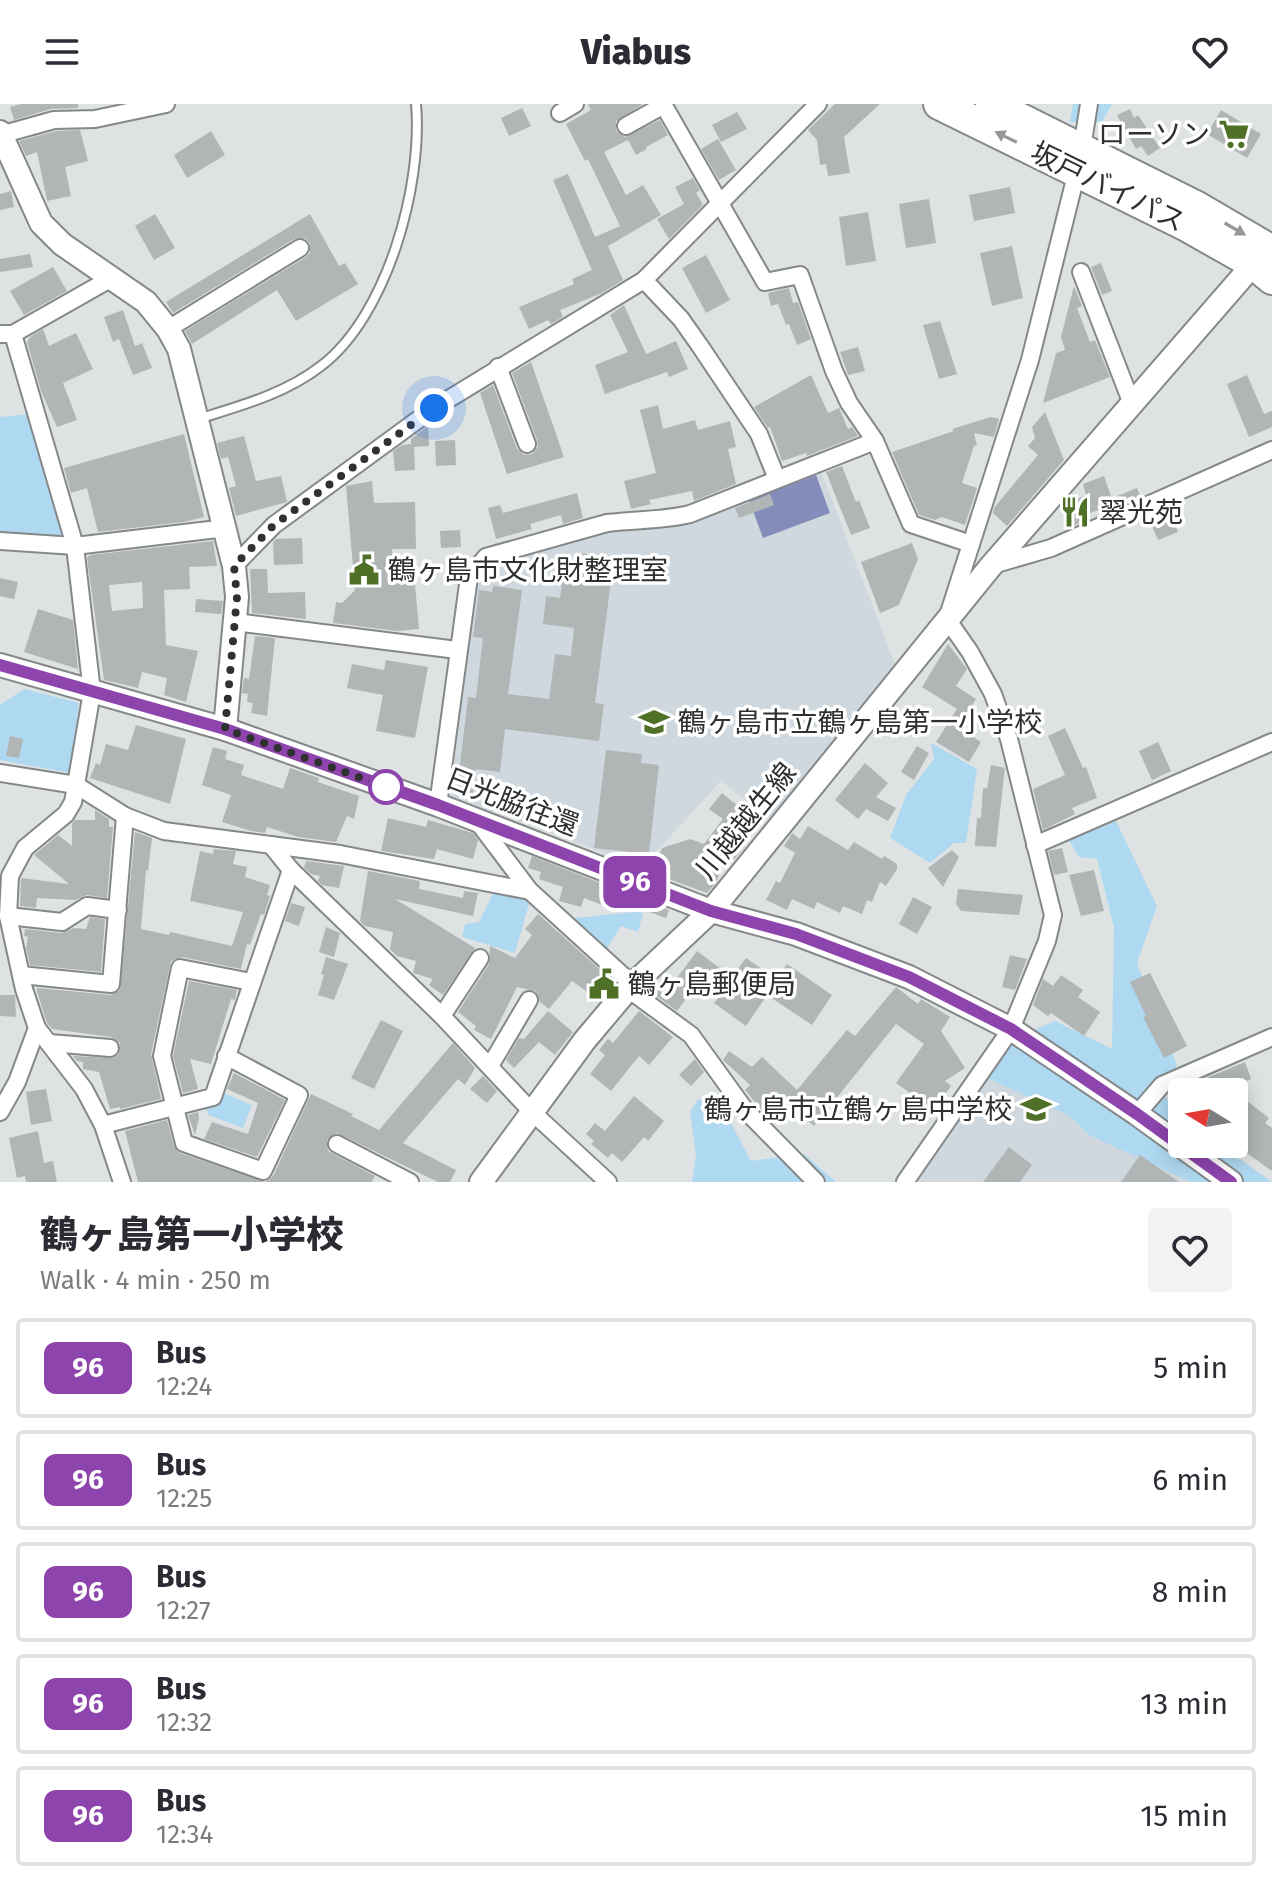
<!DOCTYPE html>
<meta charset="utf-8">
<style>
body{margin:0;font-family:"Fira Sans","Noto Sans JP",sans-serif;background:#f2f2f3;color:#2b2b33;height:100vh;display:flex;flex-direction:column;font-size:30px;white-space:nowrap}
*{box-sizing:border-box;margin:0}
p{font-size:26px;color:#7c7c81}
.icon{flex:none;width:44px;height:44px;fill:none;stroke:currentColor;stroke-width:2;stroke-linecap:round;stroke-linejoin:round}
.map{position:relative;height:1078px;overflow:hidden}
.sheet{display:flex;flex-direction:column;background:#fff;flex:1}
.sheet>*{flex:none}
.badge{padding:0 16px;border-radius:12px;font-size:28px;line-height:52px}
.needle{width:52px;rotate:281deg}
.controls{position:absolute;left:1168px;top:974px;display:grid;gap:16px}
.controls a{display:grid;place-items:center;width:80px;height:80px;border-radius:8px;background:#fff;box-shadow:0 4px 20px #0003;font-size:40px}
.you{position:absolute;width:40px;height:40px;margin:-20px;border:6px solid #fff;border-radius:50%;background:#1a73e8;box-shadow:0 0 0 12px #1a73e833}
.map>.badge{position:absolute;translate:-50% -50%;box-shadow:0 0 0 4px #fff}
.round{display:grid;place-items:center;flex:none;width:84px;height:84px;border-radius:8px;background:#f2f2f3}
.overview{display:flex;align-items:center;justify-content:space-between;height:136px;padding:0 40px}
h1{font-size:38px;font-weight:800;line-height:60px}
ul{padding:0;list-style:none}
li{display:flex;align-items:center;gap:24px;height:100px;margin:0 16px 12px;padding:0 24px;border:4px solid #e1e1e2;border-radius:8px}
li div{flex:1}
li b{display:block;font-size:30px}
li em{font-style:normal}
li .badge{min-width:88px;font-weight:700;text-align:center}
header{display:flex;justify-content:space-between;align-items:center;height:104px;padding:0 40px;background:#fff;font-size:36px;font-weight:800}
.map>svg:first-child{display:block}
.built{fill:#ced8de}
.green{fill:#afd9f1}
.water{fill:#848dba}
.building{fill:#b1b5b6;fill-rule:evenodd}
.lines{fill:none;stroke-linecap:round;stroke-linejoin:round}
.lane-casing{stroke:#858889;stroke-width:12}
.street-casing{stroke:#858889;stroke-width:20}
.secondary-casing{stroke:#858889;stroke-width:26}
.highway-casing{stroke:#858889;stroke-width:34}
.lane{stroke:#fff;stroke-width:8}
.street{stroke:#fff;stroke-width:16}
.secondary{stroke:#fff;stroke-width:22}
.highway{stroke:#fff;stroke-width:30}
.oneway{fill:#979898}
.line-casing{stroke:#fff;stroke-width:18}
.line{stroke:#8e44ad;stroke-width:12}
.walk{stroke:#2f3030;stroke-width:8;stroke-dasharray:0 14.4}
.stop-dot{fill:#fff;stroke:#8e44ad;stroke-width:4}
.labels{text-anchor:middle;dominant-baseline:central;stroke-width:7;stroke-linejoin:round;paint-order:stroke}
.poi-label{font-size:28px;fill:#2f3030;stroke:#fff;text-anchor:start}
.street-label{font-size:28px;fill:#2f3030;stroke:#fff}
</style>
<header><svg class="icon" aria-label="menu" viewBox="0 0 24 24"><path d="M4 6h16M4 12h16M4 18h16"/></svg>Viabus<svg class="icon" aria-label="heart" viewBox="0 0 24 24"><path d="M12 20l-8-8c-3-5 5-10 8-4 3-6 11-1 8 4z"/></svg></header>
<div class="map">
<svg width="1272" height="1078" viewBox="0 0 1272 1078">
<rect width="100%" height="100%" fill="#dfe2e3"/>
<g class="built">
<polygon points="820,365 895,560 773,718 721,677 642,763 451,692 474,479 491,459 628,420 667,423"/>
<polygon points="1012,932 1209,1078 909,1078"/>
</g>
<g class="green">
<polygon points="1073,0 1112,0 1102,18 1070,18"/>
<polygon points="30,310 65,428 60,436 0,432 0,313"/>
<polygon points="24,585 79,599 70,669 0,656 0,601"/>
<polygon points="931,639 977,665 966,739 954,739 930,759 890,734 906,691 934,655"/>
<polygon points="1116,717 1157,802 1137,859 1177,961 1164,992 1182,1012 1182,1040 1207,1040 1213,1046 1241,1056 1272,1078 1191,1078 1089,1031 1070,1012 981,971 1005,927 1029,928 1055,917 1112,945 1114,824 1097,755 1079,753 1069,736"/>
<polygon points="496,784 531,793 515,849 462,833 465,820 479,818"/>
<polygon points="634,808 643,809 638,828 621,822 605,848 573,817 575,814"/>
<polygon points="223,989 252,1001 243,1024 208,1011 206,1002"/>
<polygon points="698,995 726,1010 751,1057 804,1050 836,1078 692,1078 696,1051 690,1008"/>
</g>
<polygon class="water" points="816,371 830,409 763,434 749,396"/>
<g class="building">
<polygon points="21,0 78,0 78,4 51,5 14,16 10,3"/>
<polygon points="588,0 643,0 616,17 616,27 625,33 660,16 668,31 646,43 647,45 636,51 628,36 604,48 626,91 643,81 661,111 608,142 623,176 602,189 560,206 563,213 551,220 548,216 529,225 519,203 574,180 572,175 592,166 553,76 568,70 595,133 620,122 588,55 585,57 566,20 591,6"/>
<polygon points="835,0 880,0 844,33 850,69 828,72 826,60 820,61 817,36 808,26"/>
<polygon points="522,4 531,22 509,32 501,14"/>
<polygon points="1130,5 1134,14 1138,11 1160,44 1148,52 1141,42 1136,45 1117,11"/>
<polygon points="1221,6 1261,30 1247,54 1207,30"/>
<polygon points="737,8 747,25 721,38 712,21"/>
<polygon points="80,26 88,57 65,63 71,92 47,97 37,48 26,52 19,37 56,27"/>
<polygon points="211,27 225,51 187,74 174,51"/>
<polygon points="718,35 736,66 719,76 701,45"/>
<polygon points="693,74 700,86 696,89 703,101 669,135 657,115 684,100 675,83"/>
<polygon points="1010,83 1015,109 974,117 969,91"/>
<polygon points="11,87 14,103 0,106 0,90"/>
<polygon points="929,95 936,139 906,144 899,100"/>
<polygon points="868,108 876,157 846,162 839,113"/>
<polygon points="155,110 175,144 154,156 135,122"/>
<polygon points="310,110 339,162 345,159 358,180 296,217 277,186 192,240 185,227 306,153 310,149 310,139 305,134 294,135 173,209 166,198"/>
<polygon points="1012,142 1023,194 992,202 980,149"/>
<polygon points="30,150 33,163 0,168 0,155"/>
<polygon points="706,151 730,196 706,209 682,164"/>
<polygon points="1101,159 1112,187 1102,191 1091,163"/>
<polygon points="53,163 67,187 24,211 10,187"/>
<polygon points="1074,182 1082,202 1077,204 1090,238 1095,236 1110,273 1043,299 1056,249 1065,246 1061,233"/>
<polygon points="789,184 793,199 798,198 811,235 797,241 789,220 786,221 778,200 771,202 768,189"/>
<polygon points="624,201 646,250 676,237 688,265 669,273 667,268 605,290 595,261 628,248 610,211"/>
<polygon points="123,206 135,242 142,239 152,264 133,271 119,235 113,238 104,213"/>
<polygon points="940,217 957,270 939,275 923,221"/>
<polygon points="43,225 49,242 76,229 93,265 63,279 77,316 57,323 41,287 27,238 30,233"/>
<polygon points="858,243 865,267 848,271 840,248"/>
<polygon points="531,258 564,353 507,370 480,289 493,281 517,345 524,351 532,350 538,343 537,336 512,269"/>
<polygon points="811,271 828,309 839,304 848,325 852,323 858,332 807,352 806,349 782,357 770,323 768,324 754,303"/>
<polygon points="1247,271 1264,310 1272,307 1272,323 1249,333 1227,280"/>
<polygon points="658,301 663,325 695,316 698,326 730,317 736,343 728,345 736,380 694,397 692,387 649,396 651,400 631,405 624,377 656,369 640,306"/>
<polygon points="1045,308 1064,356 1007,422 993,409 994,404 1038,351 1028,342 1035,334 1032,323"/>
<polygon points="991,313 999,315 994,333 974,329 977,341 974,342 962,379 977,384 965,421 942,413 935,416 919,411 892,348 954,327 952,325"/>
<polygon points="428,322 429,342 414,343 415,366 395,367 393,347 402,341 411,340 411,335"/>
<polygon points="184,330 204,413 184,418 98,428 87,384 71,389 64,364"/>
<polygon points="244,332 256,377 281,372 287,398 236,412 229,384 236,382 228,353 221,355 217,339"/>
<polygon points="455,336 456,361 436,362 435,337"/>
<polygon points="842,362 856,398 859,396 870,424 851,431 826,368"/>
<polygon points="1104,372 1114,401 1087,410 1088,415 1069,424 1061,403 1086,391 1083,380"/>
<polygon points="372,377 374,399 415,398 416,445 392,445 394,471 414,469 419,525 397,527 333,519 336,498 342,499 355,486 346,382"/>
<polygon points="1137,384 1140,392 1120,401 1117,392"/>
<polygon points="577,389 583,414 563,420 561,411 530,420 532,425 496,435 488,404 500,401 503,409"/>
<polygon points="770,390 774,401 739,414 735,404"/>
<polygon points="1168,404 1178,428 1158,436 1148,413"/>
<polygon points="460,426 461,443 441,444 440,427"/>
<polygon points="302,434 303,460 274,461 273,438 276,435"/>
<path d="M213,437L217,462L189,463L190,485L164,486L166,541L198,547L186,598L164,591L167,574L142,568L138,584L104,576L87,454L90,451ZM142,478L143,504L112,507L109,481Z"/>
<polygon points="912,439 918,455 899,501 880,509 861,458"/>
<polygon points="579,449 614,454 595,599 604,600 599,637 505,625 500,668 476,665 473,689 457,687 468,593 476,594 483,534 473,533 479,486 492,488 493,482 522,486 508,590 549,595 555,550 571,552 574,524 543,520 546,492 560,494 564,462 577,464"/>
<polygon points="250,465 267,465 268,489 305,488 306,515 252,509"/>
<polygon points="0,474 18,478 14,495 0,492"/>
<polygon points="196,495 223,497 221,510 195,508"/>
<polygon points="38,505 73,516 78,565 24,548"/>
<polygon points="255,532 275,534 267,612 251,609 253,599 247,598 248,590 242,589 244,574 249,575"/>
<polygon points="948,540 967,565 956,582 976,595 959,624 981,638 969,658 936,638 957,605 922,583"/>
<polygon points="386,556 428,563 415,634 376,627 383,591 347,584 352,560 384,566"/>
<polygon points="136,621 186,635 170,700 90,674 96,659 100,661 106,640 128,646"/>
<polygon points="1065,624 1083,664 1086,663 1097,694 1072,704 1075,710 1043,726 1033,685 1065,671 1048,632"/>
<polygon points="10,632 23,635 19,654 6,652"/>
<polygon points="1158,638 1171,667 1152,676 1139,647"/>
<polygon points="917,642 929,649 914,676 901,668"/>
<polygon points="213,643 227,647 225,655 244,661 241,671 283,685 290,664 319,674 318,678 359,692 354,715 347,712 336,738 298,733 267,723 265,729 251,727 222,718 231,691 202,681"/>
<polygon points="606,646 642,650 641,659 659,661 649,750 594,744"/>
<polygon points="865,659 888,679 876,693 896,704 888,717 866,705 858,715 835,696"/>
<polygon points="991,661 1005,664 996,743 975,742 977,714 981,714 983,684 987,684"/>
<polygon points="722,689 748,710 731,731 745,742 731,759 725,755 716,779 707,789 655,770 652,768 662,744 690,735 704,740 723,715 709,705"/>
<polygon points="95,706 109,715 109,723 113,723 107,794 87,791 75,796 37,794 36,804 20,802 21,774 69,780 34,751 58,731 72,742 72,719 75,716 95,716"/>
<polygon points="388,714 426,723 428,716 473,729 478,736 473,755 437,745 434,755 381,747"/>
<polygon points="808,722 848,746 854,738 882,755 884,752 897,760 897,765 886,782 880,778 872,798 867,796 862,810 843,802 840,809 817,798 814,805 792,795 787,806 766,796 776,777 780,779 795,749 784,742 792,729 800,735"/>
<polygon points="135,728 152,734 148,767 146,766 141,825 169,831 170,828 232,842 243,808 190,797 200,747 213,750 214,745 236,747 233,760 247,763 245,773 270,781 267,791 270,792 264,811 261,810 250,841 247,840 241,865 182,853 171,857 151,950 161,995 120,1005 120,1003 110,1005 99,968 83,965 83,958 77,957 73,952 114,954 119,950 120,939 111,933 52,925 47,919 37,888 37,884 111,891 120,886"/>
<polygon points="1062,744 1068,768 1054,771 1048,747"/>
<polygon points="952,746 959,753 943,783 928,764"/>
<polygon points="532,752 669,806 666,814 638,804 621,808 584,794 581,803 559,797 563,783 539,775 541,768 528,764"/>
<polygon points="306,757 344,762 339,784 322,781 318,777 320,772 311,770 304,764"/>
<polygon points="1094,766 1104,807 1081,812 1069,771"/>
<polygon points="368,767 420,777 419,785 463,794 464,787 478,789 473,812 395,795 475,844 443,891 429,881 433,875 413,869 416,857 397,852 390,845 393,828 365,822 360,817"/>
<polygon points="958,785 1023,791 1019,811 961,807 956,800"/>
<polygon points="913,793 932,803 917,830 899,820"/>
<polygon points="291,799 305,803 299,822 285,817"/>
<polygon points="538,810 615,879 606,890 602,887 596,894 572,877 549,905 540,898 535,887 517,883 491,935 474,926 476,922 458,908 489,860 490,842 515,854 532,831 525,825"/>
<polygon points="90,813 105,815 101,868 30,861 26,844 28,833 24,832 25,825 61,829 74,824 86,825"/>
<polygon points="326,823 340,829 334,853 319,848"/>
<polygon points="697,847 732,873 746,854 776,875 787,860 832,891 812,921 767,891 746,922 714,899 718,894 698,879 677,907 648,886 657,877 668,886"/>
<polygon points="1010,851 1027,855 1015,886 1002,883"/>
<polygon points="326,853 348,860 334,896 318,891 324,871 321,870"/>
<polygon points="1150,869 1187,942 1164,954 1143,913 1146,912 1130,878"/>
<polygon points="1061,871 1083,886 1078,893 1100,908 1084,932 1051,909 1048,912 1033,901 1043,875 1053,882"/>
<polygon points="189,877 237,886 235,896 231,895 211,960 190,955 198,985 183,989 173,952"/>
<polygon points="896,883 918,900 921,895 950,913 941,927 965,964 945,977 951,982 934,1006 896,979 924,940 896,920 814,1022 784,997 768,1014 745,986 750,981 723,956 729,947 752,963 762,953 797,986 847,926 855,932"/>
<polygon points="0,891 15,891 16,913 0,912"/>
<polygon points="548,907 573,928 555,951 539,938 514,964 506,956 519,934 524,935"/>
<polygon points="639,907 673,933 649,961 639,952 611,987 590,970 605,951 599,946 608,935 613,939"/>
<polygon points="381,916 403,927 374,985 351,974"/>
<polygon points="453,939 475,964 465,981 458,975 403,1039 456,1066 450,1078 438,1078 337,1029 327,1036 328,1047 375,1072 372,1078 138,1078 125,1027 167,1016 174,1042 180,1049 265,1078 273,1072 311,990 353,1010 351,1012 379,1026"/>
<polygon points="695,955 704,968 691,982 679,971"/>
<polygon points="1245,958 1251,975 1220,988 1173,988"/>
<polygon points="234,969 285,996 257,1053 204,1035 212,1018 248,1030 258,999 227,985"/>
<polygon points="483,972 497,987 487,999 470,985"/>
<polygon points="46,985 52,1017 31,1021 26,988"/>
<polygon points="1234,987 1269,1014 1265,1019 1272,1024 1272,1067 1234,1040"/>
<polygon points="634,992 664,1017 648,1037 644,1033 622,1058 612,1049 608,1054 591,1040 594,1037 586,1030 595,1019 605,1027"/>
<polygon points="198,1008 199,1014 195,1031 188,1011"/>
<polygon points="38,1027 44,1059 53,1057 57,1078 26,1078 25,1072 17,1074 9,1034"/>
<polygon points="1009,1043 1032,1061 1020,1078 983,1078"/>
<polygon points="1140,1051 1179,1078 1121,1078"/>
</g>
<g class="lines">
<g class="lane-casing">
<path id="lane" d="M198,315C240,302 285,290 321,262C388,211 423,80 416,0"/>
</g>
<g class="street-casing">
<g id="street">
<polyline points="663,0 765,178 800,171 834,267 849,299 875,337 911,420 971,440"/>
<polyline points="560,9 575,0"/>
<polyline points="626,22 664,1"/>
<polyline points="0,31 54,16 95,15 166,0"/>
<polyline points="1082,44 1089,0"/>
<polyline points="1081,168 1132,300"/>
<polyline points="644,176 681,215 700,242 759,330 777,375"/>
<polyline points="168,225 300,144"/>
<polyline points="0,230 13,230 110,175"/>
<polyline points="498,263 527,340"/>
<polyline points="0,437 75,442 226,424"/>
<polyline points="993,461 1051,444 1272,346"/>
<polyline points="234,462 274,421 434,304 644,176 818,0"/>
<polyline points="235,518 457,546"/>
<polyline points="0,669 76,681 92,588 75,442 13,230"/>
<path d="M438,701L469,473L486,453L607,419C636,415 663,417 690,410L875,337"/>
<polyline points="477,717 530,787 633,881"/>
<polyline points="271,741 291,766 442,912 532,1008 608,1078"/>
<polyline points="1035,741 1272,638"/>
<polyline points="8,812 62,818 87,802 118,806"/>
<polyline points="21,871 111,880 125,712"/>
<polyline points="628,885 691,931 746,1007 816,1078"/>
<polyline points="442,912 480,854"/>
<polyline points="50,939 110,944"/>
<polyline points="226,952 299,991 263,1067 184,1039 162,952 180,864 251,878"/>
<polyline points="490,962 529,896"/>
<polyline points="0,1008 17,978 37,924"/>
<polyline points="1137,1010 1162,981 1272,933"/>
<polyline points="103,1021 213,993 291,766"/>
<polyline points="337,1040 410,1078"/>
<polyline points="122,1078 103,1021 84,985 37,924 24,885 8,812 10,772 25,744 66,710 73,698 76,681 125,712 164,727 340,750 530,787"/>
<polyline points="905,1078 1011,925 1047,837 1053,811 1009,635 993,590 970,548 947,515 1030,256 1077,67"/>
</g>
</g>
<g class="secondary-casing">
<g id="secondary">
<polyline points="0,28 41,119 62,140 146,198 168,225 179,245 234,462 237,493 225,625"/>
<polyline points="0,561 225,625 438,701 711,807 796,830 909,873 1011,925 1137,1010 1231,1078"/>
<polyline points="481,1078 585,936 628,885 711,807 991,462 1264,148"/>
</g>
</g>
<g class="highway-casing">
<g id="highway">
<polyline points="939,0 1185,121 1254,160 1272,175"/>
<polyline points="991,0 1197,103 1272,147"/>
</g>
</g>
<use href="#lane" class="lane"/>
<use href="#street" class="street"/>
<use href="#secondary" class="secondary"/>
<use href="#highway" class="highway"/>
</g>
<defs><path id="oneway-solid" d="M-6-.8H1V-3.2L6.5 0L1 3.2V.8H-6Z" transform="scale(2)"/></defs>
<g class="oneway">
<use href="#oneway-solid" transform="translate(1006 33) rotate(-154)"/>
<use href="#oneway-solid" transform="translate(1235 125) rotate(30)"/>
</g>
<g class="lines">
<g class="line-casing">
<polyline id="line" points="0,561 225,625 438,701 711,807 796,830 909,873 1011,925 1137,1010 1231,1078"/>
</g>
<use href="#line" class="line"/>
<polyline class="walk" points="386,683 225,625 237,493 234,462 274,421 434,304"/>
</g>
<defs>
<g id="supermarket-bare" transform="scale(2.4)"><path d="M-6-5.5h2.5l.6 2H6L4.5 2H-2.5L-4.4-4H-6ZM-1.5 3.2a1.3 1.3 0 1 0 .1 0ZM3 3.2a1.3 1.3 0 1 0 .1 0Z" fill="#4f7027" stroke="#fff" stroke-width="2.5" paint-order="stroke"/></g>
<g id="restaurant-bare" transform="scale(2.4)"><path d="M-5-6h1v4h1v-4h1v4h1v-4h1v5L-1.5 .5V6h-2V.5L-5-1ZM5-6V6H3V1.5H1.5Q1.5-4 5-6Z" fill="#4f7027" stroke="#fff" stroke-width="2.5" paint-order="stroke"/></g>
<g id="civic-bare" transform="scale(2.4)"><path d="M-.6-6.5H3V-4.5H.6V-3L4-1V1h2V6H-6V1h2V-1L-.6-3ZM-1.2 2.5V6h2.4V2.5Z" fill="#4f7027" stroke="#fff" stroke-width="2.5" paint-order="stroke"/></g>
<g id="school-bare" transform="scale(2.4)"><path d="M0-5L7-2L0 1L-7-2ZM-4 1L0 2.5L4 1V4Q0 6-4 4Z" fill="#4f7027" stroke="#fff" stroke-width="2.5" paint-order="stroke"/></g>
</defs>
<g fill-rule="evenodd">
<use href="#supermarket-bare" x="1234" y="30"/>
<use href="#restaurant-bare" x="1075" y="408"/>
<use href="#civic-bare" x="364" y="466"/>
<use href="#school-bare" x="654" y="618"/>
<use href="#civic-bare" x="604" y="880"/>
<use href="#school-bare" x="1036" y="1005"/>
</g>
<circle class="stop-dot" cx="386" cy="683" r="16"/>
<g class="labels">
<g class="poi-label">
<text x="1210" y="30" text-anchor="end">ローソン</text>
<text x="1099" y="408">翠光苑</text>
<text x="388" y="466">鶴ヶ島市文化財整理室</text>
<text x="678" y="618">鶴ヶ島市立鶴ヶ島第一小学校</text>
<text x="628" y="880">鶴ヶ島郵便局</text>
<text x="1012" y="1005" text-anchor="end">鶴ヶ島市立鶴ヶ島中学校</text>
</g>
<g class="street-label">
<text transform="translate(1108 83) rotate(26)">坂戸バイパス</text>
<text transform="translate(512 698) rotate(21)">日光脇往還</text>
<text transform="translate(746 717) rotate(-51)">川越越生線</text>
</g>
</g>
</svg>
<div class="controls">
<a><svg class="needle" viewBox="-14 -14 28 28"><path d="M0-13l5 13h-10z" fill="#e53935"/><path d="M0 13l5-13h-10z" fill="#7c7c81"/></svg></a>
</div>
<div class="you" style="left:434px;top:304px"></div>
<b class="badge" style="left:635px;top:778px;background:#8e44ad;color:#fff">96</b>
</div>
<section class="sheet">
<div class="overview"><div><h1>鶴ヶ島第一小学校</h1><p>Walk · 4 min · 250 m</p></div><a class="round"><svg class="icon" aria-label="heart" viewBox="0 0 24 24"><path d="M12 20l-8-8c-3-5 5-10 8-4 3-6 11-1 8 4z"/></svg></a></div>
<ul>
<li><span class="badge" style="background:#8e44ad;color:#fff">96</span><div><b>Bus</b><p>12:24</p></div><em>5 min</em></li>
<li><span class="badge" style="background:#8e44ad;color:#fff">96</span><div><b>Bus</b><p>12:25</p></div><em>6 min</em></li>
<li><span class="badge" style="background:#8e44ad;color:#fff">96</span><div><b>Bus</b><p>12:27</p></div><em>8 min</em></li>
<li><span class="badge" style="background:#8e44ad;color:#fff">96</span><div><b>Bus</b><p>12:32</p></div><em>13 min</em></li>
<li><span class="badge" style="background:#8e44ad;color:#fff">96</span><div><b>Bus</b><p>12:34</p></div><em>15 min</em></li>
</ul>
</section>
